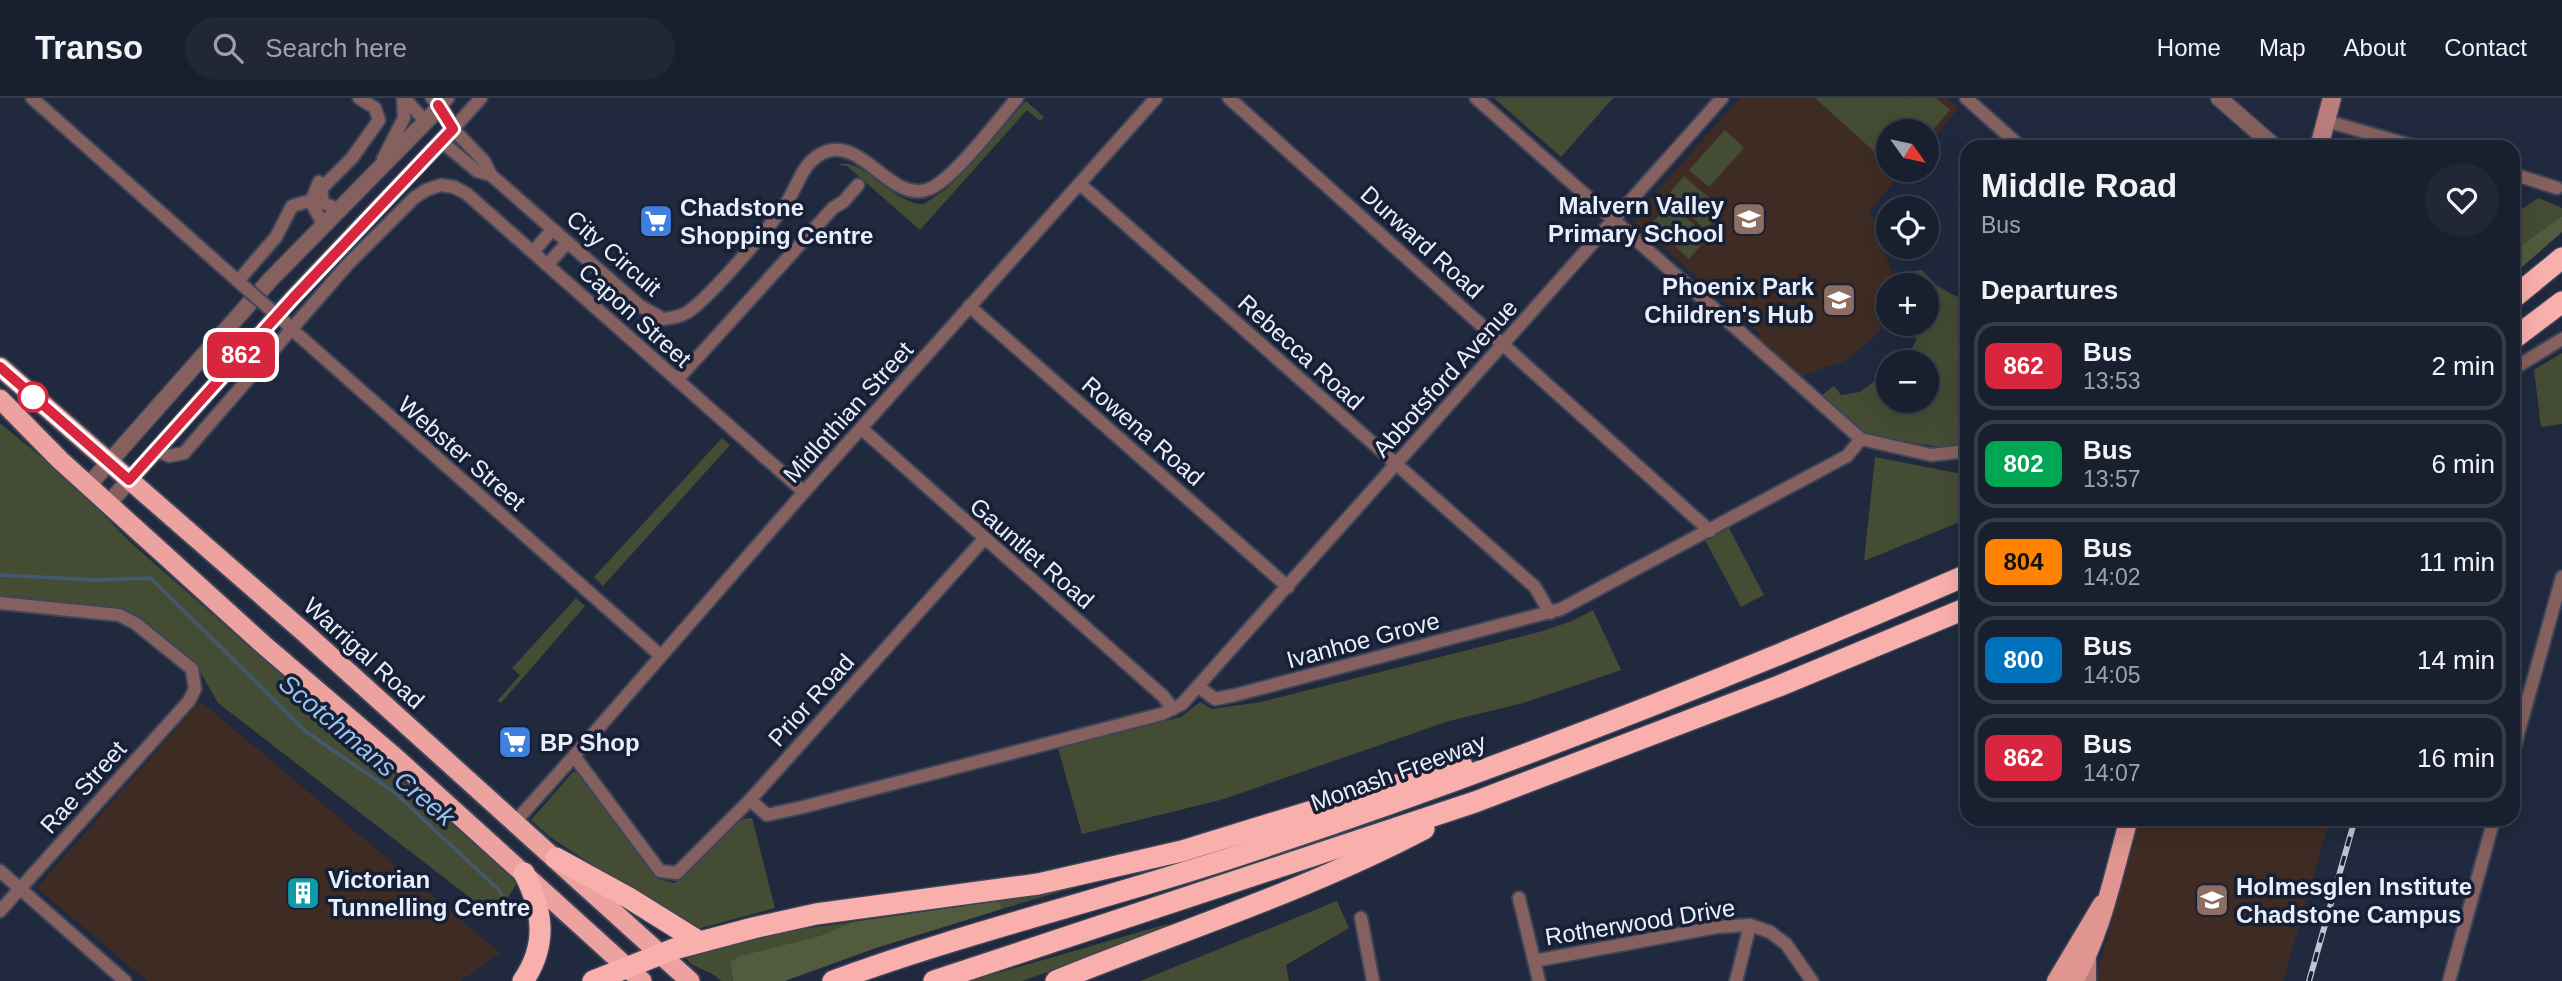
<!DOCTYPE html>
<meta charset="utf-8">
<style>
body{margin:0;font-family:Arial,sans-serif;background:#212736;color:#f1f3f6;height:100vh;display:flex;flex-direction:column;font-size:26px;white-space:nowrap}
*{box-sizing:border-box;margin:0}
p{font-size:23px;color:#9fa2aa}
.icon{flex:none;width:38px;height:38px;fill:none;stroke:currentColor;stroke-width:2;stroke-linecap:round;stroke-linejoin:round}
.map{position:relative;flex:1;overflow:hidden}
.panel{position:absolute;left:1960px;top:42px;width:560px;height:686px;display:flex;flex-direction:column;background:#181f2e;border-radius:21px;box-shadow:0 7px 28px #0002,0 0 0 2px #363d4a}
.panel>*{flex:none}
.badge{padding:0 14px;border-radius:10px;font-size:24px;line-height:46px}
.needle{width:46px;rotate:123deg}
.fabs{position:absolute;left:1876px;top:21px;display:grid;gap:14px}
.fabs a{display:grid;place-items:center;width:63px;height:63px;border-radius:50%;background:#181f2e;box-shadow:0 7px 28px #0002,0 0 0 2px #363d4a;font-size:35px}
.map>.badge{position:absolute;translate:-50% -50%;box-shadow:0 0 0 4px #fff}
h2{padding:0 21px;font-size:26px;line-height:63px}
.round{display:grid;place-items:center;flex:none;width:74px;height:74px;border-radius:37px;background:#212736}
.head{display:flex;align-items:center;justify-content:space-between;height:119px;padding:0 21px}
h1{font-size:33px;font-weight:700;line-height:52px}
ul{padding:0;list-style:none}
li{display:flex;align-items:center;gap:21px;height:88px;margin:0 14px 10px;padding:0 7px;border:4px solid #363d4a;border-radius:21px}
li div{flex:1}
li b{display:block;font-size:26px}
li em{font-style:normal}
li .badge{min-width:77px;font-weight:700;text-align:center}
header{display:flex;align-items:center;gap:42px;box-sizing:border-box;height:98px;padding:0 35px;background:#181f2e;border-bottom:2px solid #363d4a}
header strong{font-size:33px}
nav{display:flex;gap:38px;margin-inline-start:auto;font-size:24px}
.search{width:490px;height:63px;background:#212736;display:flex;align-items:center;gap:18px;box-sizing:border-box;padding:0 24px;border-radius:38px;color:#9fa2aa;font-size:26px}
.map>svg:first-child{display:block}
.education{fill:#3e2c24}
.green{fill:#454c34}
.forest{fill:#525b3d}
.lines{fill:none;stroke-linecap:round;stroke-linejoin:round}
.stream{stroke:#425971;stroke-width:3.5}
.minor-casing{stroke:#3c4559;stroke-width:16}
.tertiary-casing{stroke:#3c4559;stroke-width:19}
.secondary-casing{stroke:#3c4559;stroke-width:21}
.primary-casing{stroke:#3c4559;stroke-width:21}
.trunk-casing{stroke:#3c4559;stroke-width:23}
.motorway-casing{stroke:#3c4559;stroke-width:24}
.minor{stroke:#85605e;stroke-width:12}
.tertiary{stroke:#85605e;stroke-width:16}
.secondary{stroke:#b97e7b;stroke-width:18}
.primary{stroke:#e09591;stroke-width:18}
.trunk{stroke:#eca29e;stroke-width:19}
.motorway{stroke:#f9b0ac;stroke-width:21}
.rail-casing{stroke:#bdc4d4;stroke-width:6}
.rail{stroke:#171f34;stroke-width:3.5;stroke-dasharray:10;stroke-linecap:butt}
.minor-bridge-casing{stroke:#3c4559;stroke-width:16;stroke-linecap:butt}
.minor-bridge{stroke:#85605e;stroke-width:12}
.line-casing{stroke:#fff;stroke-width:16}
.line{stroke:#d7263d;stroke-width:10}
.stop-dot{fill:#fff;stroke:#d7263d;stroke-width:3.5}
.labels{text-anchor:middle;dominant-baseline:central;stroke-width:7;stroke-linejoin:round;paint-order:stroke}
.poi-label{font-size:24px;font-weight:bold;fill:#e7eefc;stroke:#171f34;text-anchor:start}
.street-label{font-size:24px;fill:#e7eefc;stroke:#171f34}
.water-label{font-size:26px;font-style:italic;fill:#97c3ef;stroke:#171f34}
</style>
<header>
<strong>Transo</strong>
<div class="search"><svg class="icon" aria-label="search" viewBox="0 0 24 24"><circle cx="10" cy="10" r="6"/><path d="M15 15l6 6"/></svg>Search here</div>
<nav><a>Home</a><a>Map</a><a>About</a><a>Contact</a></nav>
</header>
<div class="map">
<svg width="2562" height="883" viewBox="0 0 2562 883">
<rect width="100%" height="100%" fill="#20293e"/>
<g class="education">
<polygon points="1740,0 1947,0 1959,10 1927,47 1927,33 1888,33 1888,72 1905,72 1868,115 1879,125 1885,156 1893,176 1893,187 1888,187 1888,217 1877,236 1845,263 1800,278 1757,240 1760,236 1635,124 1636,117"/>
<polygon points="200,603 500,855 461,883 147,883 37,790"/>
<polygon points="2140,721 2330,721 2283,883 2095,883"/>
</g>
<g class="green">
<polygon points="1494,0 1613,0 1561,59"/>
<polygon points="1815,0 1936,0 1950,12 1927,39 1927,33 1888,33 1888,66"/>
<path d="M1026,3L1044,19L1040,23L1027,12L920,132L847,68L838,67C863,57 892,107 924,106L946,91Z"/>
<polygon points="1725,32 1744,50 1709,89 1689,72"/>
<polygon points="1684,78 1723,112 1706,132 1667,98"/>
<polygon points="2538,100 2562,110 2562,118 2513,153 2513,117"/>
<polygon points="1670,105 1708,139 1689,161 1651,126"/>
<polygon points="1922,172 1936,187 1959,200 1967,195 1967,345 1941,349 1863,338 1818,300 1834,288 1841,297 1860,294 1888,273 1888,303 1927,303 1927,264 1898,264 1911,252 1917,241 1894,226 1927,226 1927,187 1898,187 1898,175"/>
<polygon points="2562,255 2562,326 2541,329 2534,272"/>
<polygon points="0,325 68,381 131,445 518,784 495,819 218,605 198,570 129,515 0,501"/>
<polygon points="722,340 730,347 603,488 594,479"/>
<polygon points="1875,359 1967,377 1967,421 1864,463"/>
<polygon points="1728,428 1764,497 1741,509 1705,442"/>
<polygon points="576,500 585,508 501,605 497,603 520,577 512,570"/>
<polygon points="1593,512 1621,572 1523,605 1449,623 1224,701 1082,736 1058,650 1181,619 1200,604 1212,611 1261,604 1539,534 1572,523"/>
<polygon points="573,674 578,674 659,781 675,785 741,721 752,720 775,810 701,830 686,829 550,739 531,722"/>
<polygon points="1088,783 1090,785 1002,811 999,803"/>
<polygon points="1337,803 1349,830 1286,867 1289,883 1140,883"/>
<path d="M852,824L819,838L739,858L730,864L733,883H721C709,870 692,872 685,858L775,835Z"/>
<polygon points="1167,826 1167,832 1022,883 970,883"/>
</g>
<g class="forest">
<polygon points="2562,118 2562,134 2513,177 2513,153"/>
<polygon points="999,803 1002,811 876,850 785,883 733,883 730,864 739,858 819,838 852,824"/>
</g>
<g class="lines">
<polyline class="stream" points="0,477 96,482 151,480 305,633 394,694 499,792 514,815"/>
<g class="minor-casing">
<g id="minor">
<polyline points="32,0 248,192"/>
<polyline points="404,0 426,24"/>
<polyline points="432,0 440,9 448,0"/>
<polyline points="481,0 453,31 484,63 491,77"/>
<polyline points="1229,0 1710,433"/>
<polyline points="1476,0 1861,341 1931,357 1967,353"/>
<polyline points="1966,0 2021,49"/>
<polyline points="2326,23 2417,49"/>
<path d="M442,44L477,73L491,77L640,208L663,221C671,220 680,219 688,214C712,197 770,129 787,104C797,89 801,70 816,59C859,28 888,107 929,91C952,83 999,21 1017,0"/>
<polyline points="383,61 404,20 403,0"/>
<polyline points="2513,76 2557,90"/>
<polyline points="319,84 311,104 323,126"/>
<polyline points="1080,86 1535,489 1550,515"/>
<polyline points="338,111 323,105 321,91 352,60 379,22 375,10 359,0"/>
<polyline points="533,154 552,132"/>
<polyline points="547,167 567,145"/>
<polyline points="238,183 276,139 292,108 316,101"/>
<polyline points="969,208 1288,489"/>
<polyline points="287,227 660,557"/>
<polyline points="2513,271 2562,241"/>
<polyline points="677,282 833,110 843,104 858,87"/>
<polyline points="862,331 1163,598 1173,611"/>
<polyline points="155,352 169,358 184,355 348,166 414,100 426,92 441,87 454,89 467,96 804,394"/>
<polyline points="984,441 750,702 677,775 660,773 574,658 804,394 1156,0"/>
<polyline points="0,505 119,517 135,525 192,571 195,591 189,603 0,813"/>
<polyline points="1199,589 1215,601 1235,597 1561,511 1847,358 1861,341"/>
<polyline points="2513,654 2562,479"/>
<polyline points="750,702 767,717 803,709 1162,616 1182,606 1722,0"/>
<polyline points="515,724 574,658"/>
<polyline points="0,773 125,883"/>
<polyline points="1519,800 1539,883"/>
<polyline points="1361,820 1373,883"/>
<polyline points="1534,863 1717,829 1750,827 1770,834 1786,846 1812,883"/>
<polyline points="1736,883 1750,827"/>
<polyline points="2449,883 2494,721"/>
</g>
</g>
<g class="tertiary-casing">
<g id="tertiary">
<polyline points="2219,0 2275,49"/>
<polyline points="88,388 271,181 440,9 453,31 293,199 108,406"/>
</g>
</g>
<g class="secondary-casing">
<g id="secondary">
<polyline points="2319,49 2332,0"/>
<polyline points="2087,859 2087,883"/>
</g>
</g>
<g class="primary-casing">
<g id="primary">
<polyline points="2056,883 2102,806"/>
<path d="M2074,883C2103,833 2113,776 2129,721"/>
</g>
</g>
<g class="trunk-casing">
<g id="trunk">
<polyline points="0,269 305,535 690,883"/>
<polyline points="0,301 60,362 265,548 396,660 642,883"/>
</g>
</g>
<g class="motorway-casing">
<g id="motorway">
<polyline points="2513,200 2562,160"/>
<polyline points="2513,241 2562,204"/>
<polyline points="556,760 629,800 698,843"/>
<path d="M523,883C548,847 543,812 524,775"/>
<polyline points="593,883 674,851 753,830 816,816 1038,786 1182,753 1462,667"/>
<path d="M833,883C971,832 1116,799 1255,752C1497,672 1734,578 1967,477"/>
<polyline points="934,883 1475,704 1779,588 1967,510"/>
<path d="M1056,883C1179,833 1306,793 1424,731"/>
</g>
</g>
<use href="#minor" class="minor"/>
<use href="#tertiary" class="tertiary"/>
<use href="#secondary" class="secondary"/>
<use href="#primary" class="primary"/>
<use href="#trunk" class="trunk"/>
<use href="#motorway" class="motorway"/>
<g class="rail-casing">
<polyline id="rail" points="2309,883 2355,721"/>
</g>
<use href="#rail" class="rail"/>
<g class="minor-bridge-casing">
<polyline id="minor-bridge" points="248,192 287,226"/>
</g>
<use href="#minor-bridge" class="minor-bridge"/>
</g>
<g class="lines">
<g class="line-casing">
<polyline id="line" points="0,269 129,382 293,200 453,31 438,7"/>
</g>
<use href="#line" class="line"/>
</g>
<defs>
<g id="school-square" transform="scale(1.75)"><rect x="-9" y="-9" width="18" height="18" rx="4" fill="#8d6e63" stroke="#171f34"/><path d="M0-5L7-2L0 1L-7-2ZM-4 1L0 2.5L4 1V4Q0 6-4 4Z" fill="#fff"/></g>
<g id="supermarket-square" transform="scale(1.75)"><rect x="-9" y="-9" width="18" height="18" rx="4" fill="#3f7fe0" stroke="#171f34"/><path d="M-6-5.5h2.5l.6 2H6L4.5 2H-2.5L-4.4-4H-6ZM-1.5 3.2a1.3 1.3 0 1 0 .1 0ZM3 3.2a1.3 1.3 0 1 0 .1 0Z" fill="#fff"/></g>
<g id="building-square" transform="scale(1.75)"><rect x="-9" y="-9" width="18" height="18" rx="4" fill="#0f9aa8" stroke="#171f34"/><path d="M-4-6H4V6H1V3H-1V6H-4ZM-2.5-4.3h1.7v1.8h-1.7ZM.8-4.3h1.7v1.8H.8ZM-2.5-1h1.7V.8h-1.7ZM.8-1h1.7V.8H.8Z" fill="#fff"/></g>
<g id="university-square" transform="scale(1.75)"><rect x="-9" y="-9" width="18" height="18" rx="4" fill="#8d6e63" stroke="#171f34"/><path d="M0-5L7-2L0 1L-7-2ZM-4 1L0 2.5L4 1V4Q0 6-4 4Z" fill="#fff"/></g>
</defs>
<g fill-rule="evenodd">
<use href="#school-square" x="1749" y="121"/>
<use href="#supermarket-square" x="656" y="123"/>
<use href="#school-square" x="1839" y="202"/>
<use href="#supermarket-square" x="515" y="644"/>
<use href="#building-square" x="303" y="795"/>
<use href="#university-square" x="2212" y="802"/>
</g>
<circle class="stop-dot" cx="33" cy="299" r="14"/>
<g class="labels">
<g class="poi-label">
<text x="1724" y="107" text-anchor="end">Malvern Valley<tspan x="1724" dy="28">Primary School</tspan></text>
<text x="680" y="109">Chadstone<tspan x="680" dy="28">Shopping Centre</tspan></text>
<text x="1814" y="188" text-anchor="end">Phoenix Park<tspan x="1814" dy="28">Children's Hub</tspan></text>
<text x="540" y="644">BP Shop</text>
<text x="328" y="781">Victorian<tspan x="328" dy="28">Tunnelling Centre</tspan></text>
<text x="2236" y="788">Holmesglen Institute<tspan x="2236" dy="28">Chadstone Campus</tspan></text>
</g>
<g class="street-label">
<text transform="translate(1422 144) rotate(42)">Durward Road</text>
<text transform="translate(614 155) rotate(41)">City Circuit</text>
<text transform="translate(635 217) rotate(42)">Capon Street</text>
<text transform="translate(1301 254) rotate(42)">Rebecca Road</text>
<text transform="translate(1445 280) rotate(-48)">Abbotsford Avenue</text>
<text transform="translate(848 314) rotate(-48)">Midlothian Street</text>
<text transform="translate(1143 333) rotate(41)">Rowena Road</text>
<text transform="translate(462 355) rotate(41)">Webster Street</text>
<text transform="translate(1032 455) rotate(41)">Gauntlet Road</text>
<text transform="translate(1363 542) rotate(-15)">Ivanhoe Grove</text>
<text transform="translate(364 555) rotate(42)">Warrigal Road</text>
<text transform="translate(811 602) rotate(-48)">Prior Road</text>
<text transform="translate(1398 674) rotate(-20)">Monash Freeway</text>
<text transform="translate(83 689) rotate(-48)">Rae Street</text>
<text transform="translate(1640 824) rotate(-9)">Rotherwood Drive</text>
</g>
<g class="water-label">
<text transform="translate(367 652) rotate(40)">Scotchmans Creek</text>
</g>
</g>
</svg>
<div class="fabs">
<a><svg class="needle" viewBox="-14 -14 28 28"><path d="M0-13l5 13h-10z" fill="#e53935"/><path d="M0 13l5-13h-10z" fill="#9fa2aa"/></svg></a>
<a><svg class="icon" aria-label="locate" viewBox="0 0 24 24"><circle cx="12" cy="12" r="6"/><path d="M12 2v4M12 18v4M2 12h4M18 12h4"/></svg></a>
<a>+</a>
<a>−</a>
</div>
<b class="badge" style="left:241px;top:257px;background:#d7263d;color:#fff">862</b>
<section class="panel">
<div class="head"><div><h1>Middle Road</h1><p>Bus</p></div><a class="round"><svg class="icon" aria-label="heart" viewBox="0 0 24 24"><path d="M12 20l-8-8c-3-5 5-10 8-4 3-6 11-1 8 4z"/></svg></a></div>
<h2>Departures</h2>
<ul>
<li><span class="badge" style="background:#d7263d;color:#fff">862</span><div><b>Bus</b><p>13:53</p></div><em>2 min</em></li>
<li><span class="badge" style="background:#00a651;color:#fff">802</span><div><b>Bus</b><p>13:57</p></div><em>6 min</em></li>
<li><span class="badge" style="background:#ff8200;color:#111">804</span><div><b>Bus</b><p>14:02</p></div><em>11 min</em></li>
<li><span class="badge" style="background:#0072bc;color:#fff">800</span><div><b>Bus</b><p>14:05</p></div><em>14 min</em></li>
<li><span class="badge" style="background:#d7263d;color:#fff">862</span><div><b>Bus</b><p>14:07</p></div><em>16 min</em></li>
</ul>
</section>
</div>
